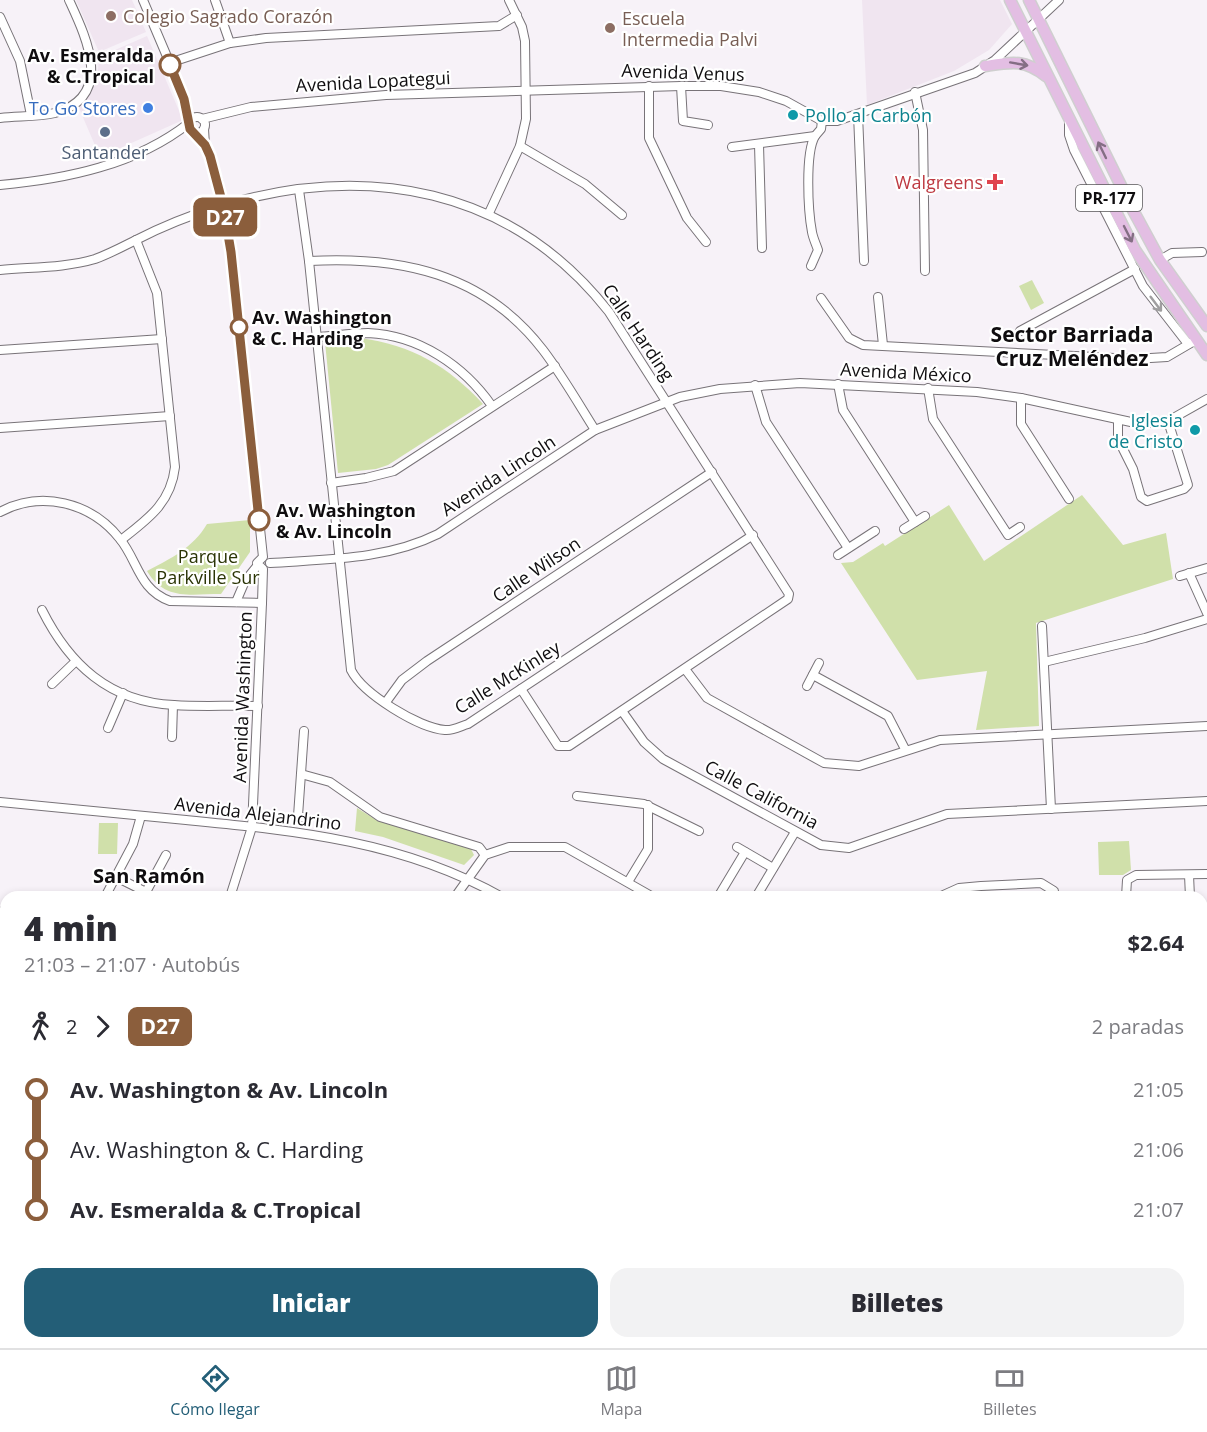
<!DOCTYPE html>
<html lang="es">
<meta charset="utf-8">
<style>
body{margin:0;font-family:"Open Sans",sans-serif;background:#f2f2f3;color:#2b2b33;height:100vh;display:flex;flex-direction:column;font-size:22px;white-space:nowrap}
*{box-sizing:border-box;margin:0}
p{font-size:20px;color:#7c7c81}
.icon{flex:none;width:33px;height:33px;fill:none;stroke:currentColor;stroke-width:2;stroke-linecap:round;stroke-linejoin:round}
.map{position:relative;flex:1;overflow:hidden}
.drawer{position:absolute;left:0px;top:891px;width:1208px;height:458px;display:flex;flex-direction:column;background:#fff;border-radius:18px 18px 0 0;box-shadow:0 3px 9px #0003}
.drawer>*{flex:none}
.badge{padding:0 12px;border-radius:9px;font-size:21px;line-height:39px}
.map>.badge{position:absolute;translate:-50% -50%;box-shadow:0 0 0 3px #fff}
.legs{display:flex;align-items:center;gap:9px;height:66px;padding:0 24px;font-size:20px}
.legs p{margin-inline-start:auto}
.summary{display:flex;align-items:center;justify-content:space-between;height:102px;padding:0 24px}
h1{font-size:33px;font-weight:800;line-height:45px}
.primary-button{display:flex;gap:12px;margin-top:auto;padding:12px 24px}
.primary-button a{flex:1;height:69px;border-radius:18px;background:#235e77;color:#fff;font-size:24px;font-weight:800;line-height:69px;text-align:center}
.primary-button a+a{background:#f2f2f3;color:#2b2b33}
ul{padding:0 24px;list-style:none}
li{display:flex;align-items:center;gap:21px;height:60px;font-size:22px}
li i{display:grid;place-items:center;width:9px;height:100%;margin:0 8px;background:currentColor}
li i::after{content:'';width:15px;height:15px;margin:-8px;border:4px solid;border-radius:50%;background:#fff}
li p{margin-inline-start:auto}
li:first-child i{background:linear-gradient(#0000 50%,currentColor 0)}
li:last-child i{background:linear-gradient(currentColor 50%,#0000 0)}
.menu{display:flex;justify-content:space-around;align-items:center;height:84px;border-top:2px solid #e1e1e2;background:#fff;font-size:16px;color:#7c7c81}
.menu a{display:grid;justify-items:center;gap:3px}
.menu .on{color:#235e77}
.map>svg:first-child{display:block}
.built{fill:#f0e5f0}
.green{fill:#d0e0aa}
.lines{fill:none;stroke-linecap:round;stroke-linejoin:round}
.minor-casing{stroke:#787378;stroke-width:10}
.major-casing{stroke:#cfcfcf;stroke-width:13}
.minor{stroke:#fff;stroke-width:8}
.major{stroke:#e3bee3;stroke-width:10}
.oneway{stroke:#846e84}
.oneway2{stroke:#9f9e9f}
.line-1-casing{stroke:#fff;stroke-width:14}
.line-1{stroke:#8b5e3c;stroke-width:9}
.education-dot{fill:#8d6e63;stroke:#fff;stroke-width:2}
.stop-1-dot{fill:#fff;stroke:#8b5e3c;stroke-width:3}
.shop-dot{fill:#3f7fe0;stroke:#fff;stroke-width:2}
.culture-dot{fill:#0f9aa8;stroke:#fff;stroke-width:2}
.service-dot{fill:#5c6f8a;stroke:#fff;stroke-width:2}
.health-dot{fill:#e0444e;stroke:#fff;stroke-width:2}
.labels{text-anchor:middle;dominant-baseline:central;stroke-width:4.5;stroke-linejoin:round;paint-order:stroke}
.shield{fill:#fff;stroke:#575657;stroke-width:1.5}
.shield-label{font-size:16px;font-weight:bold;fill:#0f0d0f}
.education-label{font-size:18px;fill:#785e54;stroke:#fff;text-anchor:start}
.stop-label{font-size:18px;font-weight:bold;fill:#0f0d0f;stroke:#fff;text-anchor:start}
.street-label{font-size:18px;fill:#0f0d0f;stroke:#fff}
.shop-label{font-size:18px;fill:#366cbe;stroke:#fff;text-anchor:end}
.culture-label{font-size:18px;fill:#0d838f;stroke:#fff;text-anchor:start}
.service-label{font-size:18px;fill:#4e5e75;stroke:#fff}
.health-label{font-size:18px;fill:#be3a42;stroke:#fff;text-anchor:end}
.park-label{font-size:18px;fill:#2a3405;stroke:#fff}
.neighbourhood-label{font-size:20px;font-weight:bold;fill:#0f0d0f;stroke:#fff}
.quarter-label{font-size:21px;font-weight:bold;fill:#0f0d0f;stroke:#fff}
</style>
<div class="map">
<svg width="1207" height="1348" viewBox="0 0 1207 1348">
<rect width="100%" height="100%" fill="#f7f2f8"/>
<g class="built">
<polygon points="76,0 132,0 146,32 99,52"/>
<polygon points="862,0 1000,0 1012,24 989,50 954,71 867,105"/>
<polygon points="147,36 183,120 100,157 79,108 97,82 99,57"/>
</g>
<g class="green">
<polygon points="1032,280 1044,303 1031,310 1019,286"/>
<path d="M360,338C412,345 448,366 483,404L388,465L376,469L338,473L325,342Z"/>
<polygon points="1082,495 1123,545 1166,533 1173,579 1036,623 1039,726 976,730 987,671 917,680 841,563 853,562 883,543 885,546 949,505 984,561"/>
<path d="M250,520V552L221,594C190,594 165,601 147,571C170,559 193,548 207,524Z"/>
<polygon points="357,808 378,821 471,849 474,855 464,865 383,837 355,831"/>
<polygon points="99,823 118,823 117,854 98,854"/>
<polygon points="1129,841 1131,870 1123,875 1099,875 1098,842"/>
</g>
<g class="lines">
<g class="minor-casing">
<g id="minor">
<polyline points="143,0 185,99 190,121"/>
<polyline points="215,0 230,43"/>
<polyline points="0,17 20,61 31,115"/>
<polyline points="169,63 230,43 266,38 499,26 517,15"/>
<polyline points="649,86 649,138 687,218 706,242"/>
<polyline points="681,86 683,121 708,125"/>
<polyline points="915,92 923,130 925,271"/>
<polyline points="858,114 864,261"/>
<circle cx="197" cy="125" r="8"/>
<path d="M0,118C18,116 38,117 55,113C115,96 86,37 69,0"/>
<polyline points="202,119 251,107 386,95 681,86 721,86 759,92 786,101 822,121 837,121 975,73 995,60 1059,0"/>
<polyline points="1069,121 1069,135 1074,150 1143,286 1188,344"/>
<polyline points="204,129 205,145 218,180 231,252 263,557 257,563 263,569 262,603 252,827 230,897"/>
<polyline points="759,145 762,248"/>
<polyline points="520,146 585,184 622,215"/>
<polyline points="732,147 815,136 821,129 822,121"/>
<path d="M0,185C66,179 136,165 189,123"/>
<path d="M299,190L309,261L351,670C363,694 419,728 445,730C453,731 461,726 468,724L753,535"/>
<polyline points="489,213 520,146 526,119 525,41 522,27 509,0"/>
<polyline points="1160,260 1172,253 1202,252"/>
<path d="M309,261C400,256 484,273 543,350C562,375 578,403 595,430"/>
<path d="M811,266L818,250C816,244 813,238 812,232C808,211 805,153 815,136"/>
<path d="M0,270C31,267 65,268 95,259C109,254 122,247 136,240C163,226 191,215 220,206C367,162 511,187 609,312L789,594L788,599L569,746H558L521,689"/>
<polyline points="878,297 883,345"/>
<polyline points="821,298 849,338 863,345 1134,359 1167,357 1196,340"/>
<polyline points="1020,331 1135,269"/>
<path d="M316,337C333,336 351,333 368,333C419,335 464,366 492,406"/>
<polyline points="0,350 162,339"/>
<polyline points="838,384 843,410 915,522"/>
<polyline points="755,385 766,422 848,548"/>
<polyline points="928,388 933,419 997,518 1008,535 1020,527"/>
<polyline points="1021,398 1021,424 1069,499"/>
<polyline points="1118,421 1118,439 1133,469 1141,497 1147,501 1184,489 1188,485 1168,421"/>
<polyline points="0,428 170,416"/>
<polyline points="331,483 366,478 394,471 555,366"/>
<path d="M0,512C41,490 91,502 120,539C138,561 139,590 170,601L262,603"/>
<polyline points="904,529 925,516"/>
<path d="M121,540C148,519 171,503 175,467L157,293L136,240"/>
<polyline points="838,555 875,531"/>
<path d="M270,563C328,559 386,560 438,534L595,430L680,397L720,389L800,383L977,392L1021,398L1140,424L1168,421L1207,399"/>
<polyline points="1189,573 1207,613"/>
<polyline points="1180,576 1207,568"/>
<polyline points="236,602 245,581 258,565"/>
<path d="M42,610C69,664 109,702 174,705C202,707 230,705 258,706"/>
<polyline points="1042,626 1051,809"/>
<polyline points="1044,662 1145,638 1207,619"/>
<polyline points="685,669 707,698 824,763 859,766 940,740 1207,726"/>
<polyline points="813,675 888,716 905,749"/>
<polyline points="52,684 75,662"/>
<polyline points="807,686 819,663"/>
<polyline points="386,702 402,680 427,661 712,472"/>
<polyline points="622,711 644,742 663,759 821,845 849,848 947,814 1207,801"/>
<polyline points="108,728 123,693"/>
<polyline points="304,731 298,816 306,818"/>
<polyline points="172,737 173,705"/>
<polyline points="301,774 330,782 380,817 479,847 485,855"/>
<polyline points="577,796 644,804 699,831"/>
<path d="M0,802C62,808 124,814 186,820C298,831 403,841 502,897"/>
<polyline points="737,847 773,868"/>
<polyline points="1189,875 1190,897"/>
<polyline points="116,877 146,892 166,855"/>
<polyline points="628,882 648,849 648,805"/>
<polyline points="105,897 133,844 141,816"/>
<polyline points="455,897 485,855 509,847 565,847 653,897"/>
<polyline points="718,897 745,852"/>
<polyline points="756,897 795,832"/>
<polyline points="939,897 959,888 981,886 1041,883 1054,891 1054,897"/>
<polyline points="1126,897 1127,880 1136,875 1207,874"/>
<polyline points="0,912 6,910"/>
<polyline points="0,1002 6,1002"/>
<polyline points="1202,1062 1207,1059"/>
<polyline points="0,1069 6,1069"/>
<polyline points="1202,1104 1207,1108"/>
<polyline points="5,1110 6,1112"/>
<polyline points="1202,1125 1207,1119"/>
<polyline points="1202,1175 1207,1181"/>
<polyline points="0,1190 6,1196"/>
<polyline points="1202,1243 1207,1238"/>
<polyline points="258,1342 258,1348"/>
<polyline points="302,1342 302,1348"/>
<polyline points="789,1342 792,1348"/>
<polyline points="45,1348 46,1342"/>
<polyline points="886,1348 887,1342"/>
</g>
</g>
<g class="major-casing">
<g id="major">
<polyline points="1010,0 1135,250 1207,355"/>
<polyline points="1029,0 1134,212 1160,260 1207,326"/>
<path d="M985,66C1012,62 1024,59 1046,76"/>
</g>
</g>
<use href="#minor" class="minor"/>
<use href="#major" class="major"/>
</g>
<defs><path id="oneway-shaft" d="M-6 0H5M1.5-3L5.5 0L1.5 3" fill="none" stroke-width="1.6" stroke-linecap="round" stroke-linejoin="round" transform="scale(1.5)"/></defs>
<g class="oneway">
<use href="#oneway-shaft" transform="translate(1019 64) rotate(10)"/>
<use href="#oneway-shaft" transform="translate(1102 150) rotate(-116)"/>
<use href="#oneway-shaft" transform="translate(1128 234) rotate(63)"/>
</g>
<use class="oneway2" href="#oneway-shaft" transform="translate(1156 304) rotate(53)"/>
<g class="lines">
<g class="line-1-casing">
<polyline id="line-1" points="170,65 184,99 190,129 205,145 210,156 223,205 231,252 259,520"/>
</g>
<use href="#line-1" class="line-1"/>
</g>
<g class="education-dot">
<circle cx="111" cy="16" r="6"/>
<circle cx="610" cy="28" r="6"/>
</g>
<g class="stop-1-dot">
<circle cx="170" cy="65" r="10"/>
<circle cx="239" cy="327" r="8"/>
<circle cx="259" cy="520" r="10"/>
</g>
<circle class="shop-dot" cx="148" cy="108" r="6"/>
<g class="culture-dot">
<circle cx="793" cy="115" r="6"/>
<circle cx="1195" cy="430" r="6"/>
</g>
<circle class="service-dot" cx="105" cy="132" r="6"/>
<path class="health-dot" d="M992 173h6v6h6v6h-6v6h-6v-6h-6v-6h6z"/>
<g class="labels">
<rect class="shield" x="1076" y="185" width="66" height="26" rx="4.5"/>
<g class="shield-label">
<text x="1109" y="198">PR-177</text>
</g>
<g class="education-label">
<text x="123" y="16">Colegio Sagrado Corazón</text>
<text x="622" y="18">Escuela<tspan x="622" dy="21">Intermedia Palvi</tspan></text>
</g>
<g class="stop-label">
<text x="154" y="55" text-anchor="end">Av. Esmeralda<tspan x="154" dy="21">&amp; C.Tropical</tspan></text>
<text x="252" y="317">Av. Washington<tspan x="252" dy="21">&amp; C. Harding</tspan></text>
<text x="276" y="510">Av. Washington<tspan x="276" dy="21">&amp; Av. Lincoln</tspan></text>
</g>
<g class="street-label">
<text transform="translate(683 72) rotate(2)">Avenida Venus</text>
<text transform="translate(373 81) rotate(-3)">Avenida Lopategui</text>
<text transform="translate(639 332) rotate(56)">Calle Harding</text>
<text transform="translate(906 372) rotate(3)">Avenida México</text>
<text transform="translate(498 475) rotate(-33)">Avenida Lincoln</text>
<text transform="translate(536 569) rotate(-34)">Calle Wilson</text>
<text transform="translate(507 677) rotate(-32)">Calle McKinley</text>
<text transform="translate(242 697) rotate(-88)">Avenida Washington</text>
<text transform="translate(762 794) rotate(28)">Calle California</text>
<text transform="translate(258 813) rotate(7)">Avenida Alejandrino</text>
</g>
<g class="shop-label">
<text x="136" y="108">To Go Stores</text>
</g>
<g class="culture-label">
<text x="805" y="115">Pollo al Carbón</text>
<text x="1183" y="420" text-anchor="end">Iglesia<tspan x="1183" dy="21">de Cristo</tspan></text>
</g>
<g class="service-label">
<text x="105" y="152">Santander</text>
</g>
<g class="health-label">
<text x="983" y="182">Walgreens</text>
</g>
<g class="park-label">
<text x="208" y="556">Parque<tspan x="208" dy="21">Parkville Sur</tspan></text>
</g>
<g class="neighbourhood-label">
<text x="149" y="875">San Ramón</text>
</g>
<g class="quarter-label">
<text x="1072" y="334">Sector Barriada<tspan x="1072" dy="24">Cruz Meléndez</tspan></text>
</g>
</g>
</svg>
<b class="badge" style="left:225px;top:217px;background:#8b5e3c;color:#fff">D27</b>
<section class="drawer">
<div class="summary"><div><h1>4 min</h1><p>21:03 – 21:07 · Autobús</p></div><b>$2.64</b></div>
<div class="legs"><svg class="icon" aria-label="walk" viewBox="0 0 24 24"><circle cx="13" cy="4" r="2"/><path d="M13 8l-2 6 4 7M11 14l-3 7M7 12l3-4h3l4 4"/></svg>2<svg class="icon" aria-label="forward" viewBox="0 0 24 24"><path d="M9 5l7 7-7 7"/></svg><b class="badge" style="background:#8b5e3c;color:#fff">D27</b><p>2 paradas</p></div>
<ul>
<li><i style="color:#8b5e3c"></i><b>Av. Washington &amp; Av. Lincoln</b><p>21:05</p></li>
<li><i style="color:#8b5e3c"></i><span>Av. Washington &amp; C. Harding</span><p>21:06</p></li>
<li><i style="color:#8b5e3c"></i><b>Av. Esmeralda &amp; C.Tropical</b><p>21:07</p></li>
</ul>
<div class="primary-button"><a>Iniciar</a><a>Billetes</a></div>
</section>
</div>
<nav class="menu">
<a class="on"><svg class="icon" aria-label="directions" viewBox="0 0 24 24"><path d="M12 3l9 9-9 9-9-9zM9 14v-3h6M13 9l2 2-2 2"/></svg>Cómo llegar</a>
<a><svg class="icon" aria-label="map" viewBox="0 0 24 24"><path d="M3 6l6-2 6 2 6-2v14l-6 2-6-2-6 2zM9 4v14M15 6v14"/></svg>Mapa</a>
<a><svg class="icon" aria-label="tickets" viewBox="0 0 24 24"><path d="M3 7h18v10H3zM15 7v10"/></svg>Billetes</a>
</nav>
